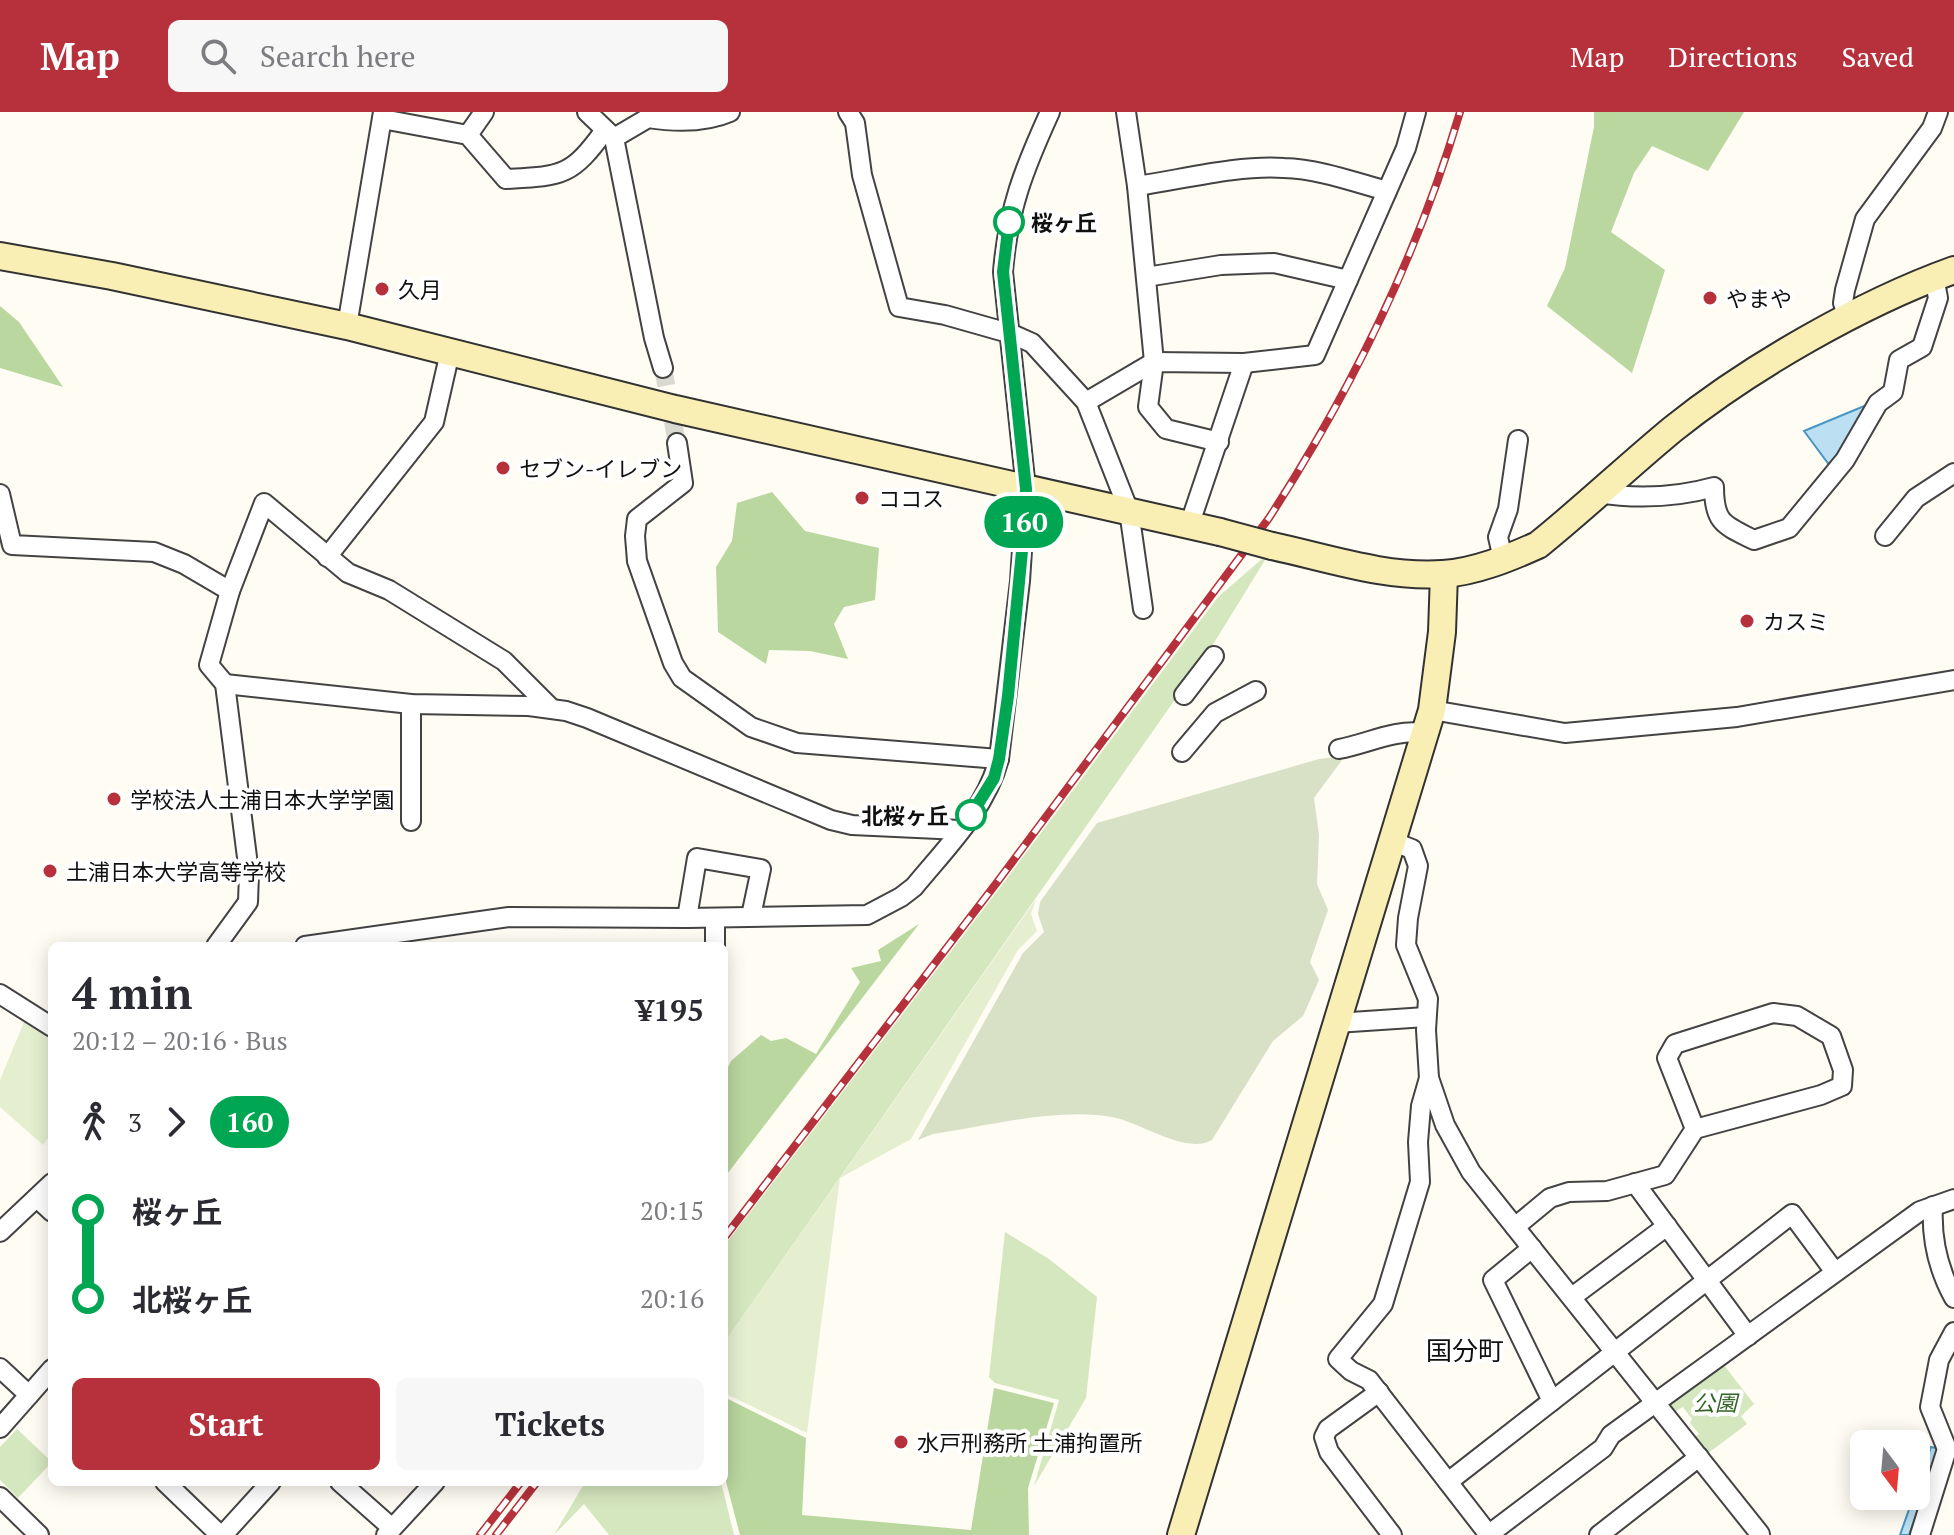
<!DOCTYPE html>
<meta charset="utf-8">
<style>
body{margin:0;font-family:"PT Serif","Noto Sans JP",serif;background:#f7f7f7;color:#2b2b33;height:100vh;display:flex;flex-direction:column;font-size:30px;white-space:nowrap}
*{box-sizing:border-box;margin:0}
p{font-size:26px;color:#7c7c81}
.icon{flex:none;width:44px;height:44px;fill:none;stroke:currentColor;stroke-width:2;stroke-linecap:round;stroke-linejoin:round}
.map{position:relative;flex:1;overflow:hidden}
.sheet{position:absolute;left:48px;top:830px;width:680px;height:544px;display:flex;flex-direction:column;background:#fff;border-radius:12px;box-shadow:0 4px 20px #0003}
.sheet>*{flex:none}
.badge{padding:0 16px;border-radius:26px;font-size:28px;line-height:52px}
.needle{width:52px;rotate:164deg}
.fabs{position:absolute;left:1850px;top:1318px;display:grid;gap:16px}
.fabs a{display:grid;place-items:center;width:80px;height:80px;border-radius:12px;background:#fff;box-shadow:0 4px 20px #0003;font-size:40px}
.map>.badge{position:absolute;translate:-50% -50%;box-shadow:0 0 0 4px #fff}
.legs{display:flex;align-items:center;gap:12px;height:88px;padding:0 24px;font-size:26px}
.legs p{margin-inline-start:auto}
.head{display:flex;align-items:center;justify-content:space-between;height:136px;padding:0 24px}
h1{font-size:44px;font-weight:800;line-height:60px}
.primary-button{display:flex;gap:16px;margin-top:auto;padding:16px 24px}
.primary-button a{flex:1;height:92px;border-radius:12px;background:#b6313b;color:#fff;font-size:32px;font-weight:800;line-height:92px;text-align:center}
.primary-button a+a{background:#f7f7f7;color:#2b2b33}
ul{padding:0 24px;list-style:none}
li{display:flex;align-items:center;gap:28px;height:88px;font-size:30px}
li i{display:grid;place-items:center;width:12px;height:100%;margin:0 10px;background:currentColor}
li i::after{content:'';width:20px;height:20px;margin:-10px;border:6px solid;border-radius:50%;background:#fff}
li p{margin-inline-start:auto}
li:first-child i{background:linear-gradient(#0000 50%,currentColor 0)}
li:last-child i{background:linear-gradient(currentColor 50%,#0000 0)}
header{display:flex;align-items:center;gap:48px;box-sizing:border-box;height:112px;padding:0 40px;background:#b6313b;color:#fff}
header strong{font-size:38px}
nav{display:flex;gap:44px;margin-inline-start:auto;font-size:28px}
.search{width:560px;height:72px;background:#f7f7f7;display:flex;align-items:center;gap:20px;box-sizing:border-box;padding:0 28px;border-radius:12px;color:#7c7c81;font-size:30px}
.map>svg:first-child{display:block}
.green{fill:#d5e7bf}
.forest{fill:#bad79f}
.cemetery{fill:#d8e0c5}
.pitch{fill:#e5efd0}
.water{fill:#bcdff2;stroke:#4896c4;stroke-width:2}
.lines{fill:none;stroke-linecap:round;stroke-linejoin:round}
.street-tunnel{stroke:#dad9d1;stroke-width:18;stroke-dasharray:18 9;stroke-linecap:butt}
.street-casing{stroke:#434343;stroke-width:22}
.secondary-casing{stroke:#323232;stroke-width:30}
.street{stroke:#fff;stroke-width:18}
.secondary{stroke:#f9efb4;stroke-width:26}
.rail-casing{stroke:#b6313b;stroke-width:8}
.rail{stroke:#fff;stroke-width:5;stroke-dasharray:15;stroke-linecap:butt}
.secondary-bridge-casing{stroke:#323232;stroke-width:30;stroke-linecap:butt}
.secondary-bridge{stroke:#f9efb4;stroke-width:26}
.line-1-casing{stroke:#fff;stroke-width:18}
.line-1{stroke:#00a651;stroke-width:12}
.stop-1-dot{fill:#fff;stroke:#00a651;stroke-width:4}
.poi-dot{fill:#b6313b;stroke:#fff;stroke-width:3}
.labels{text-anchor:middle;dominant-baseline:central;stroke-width:8;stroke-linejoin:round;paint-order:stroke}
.stop-label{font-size:22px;font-weight:bold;fill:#101010;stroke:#fff;text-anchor:start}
.poi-label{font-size:22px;fill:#101010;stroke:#fff;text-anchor:start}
.park-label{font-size:22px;font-style:italic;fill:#336424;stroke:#fff}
.quarter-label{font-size:26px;fill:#101010;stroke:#fff}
</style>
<header>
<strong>Map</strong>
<div class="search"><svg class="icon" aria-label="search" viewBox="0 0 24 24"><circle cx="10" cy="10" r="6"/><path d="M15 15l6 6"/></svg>Search here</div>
<nav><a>Map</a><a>Directions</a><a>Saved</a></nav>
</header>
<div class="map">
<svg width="1954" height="1423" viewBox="0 0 1954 1423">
<rect width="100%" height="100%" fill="#fefcf3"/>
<g class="green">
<polygon points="1270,440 1209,539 724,1231 724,1134 1002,773 1218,485"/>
<polygon points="1005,1120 1049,1147 1097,1185 1086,1286 1034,1374 1059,1288 995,1271 989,1265"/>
<polygon points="1720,1248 1754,1292 1741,1304 1747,1312 1703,1345 1690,1328 1699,1322 1690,1311 1692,1307 1683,1295 1670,1302 1665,1290"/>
<polygon points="17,1317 52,1350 18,1386 0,1368 0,1335"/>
<polygon points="585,1370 721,1370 734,1423 609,1423 584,1392 554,1423"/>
</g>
<g class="forest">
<polygon points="1594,0 1744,0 1708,59 1652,34 1634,61 1611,120 1665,158 1632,261 1547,194 1565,156 1594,15"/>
<polygon points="0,194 19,210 63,275 0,256"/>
<polygon points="772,380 805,419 879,436 875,488 844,495 834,512 848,547 810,539 769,538 766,552 718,520 716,455 732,429 737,391"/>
<polygon points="919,812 724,1066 724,963 731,949 761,923 771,929 786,926 816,942 860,870 851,856 881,849 878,838"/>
<polygon points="994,1276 1054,1291 1028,1376 1029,1423 740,1423 724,1362 724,1285 806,1326 802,1403 971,1418"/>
</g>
<path class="cemetery" d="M1345,644L1314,686L1319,723L1317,772L1328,798L1310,850L1319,868L1303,904L1273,929L1212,1028C1186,1043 1140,1010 1112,1005C1059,995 987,1014 933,1022L918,1028L1023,841L1044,820L1038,802L1040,790L1097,711L1319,647Z"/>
<g class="pitch">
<polygon points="1036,787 1031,802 1037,819 1018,838 911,1027 840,1066 807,1321 724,1281 724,1231"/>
<polygon points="24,910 52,928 52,1020 43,1033 0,995 0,968"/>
</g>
<g class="water">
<polygon points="1874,290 1830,354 1804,319"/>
<polygon points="1931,1335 1940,1337 1909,1423 1900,1423"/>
</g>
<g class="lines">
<polyline class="street-tunnel" points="663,256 677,331"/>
<g class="street-casing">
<g id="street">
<polyline points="587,0 612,24"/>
<polyline points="848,0 855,11 862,63 899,195 945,203 1012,222 1032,231 1086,290 1129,399 1143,497"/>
<polyline points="1126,0 1137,74 1154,250 1148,295 1166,317 1219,330"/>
<path d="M382,7L468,23L506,67C562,64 571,65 605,18"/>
<polyline points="468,23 484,0"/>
<path d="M1137,74C1185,67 1236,53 1284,56C1319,57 1354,70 1387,79"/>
<polyline points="1146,165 1221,153 1274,151 1348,168"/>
<polyline points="1848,206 1843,191 1845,178 1865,107 1932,16 1938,0"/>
<polyline points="347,214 383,0"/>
<path d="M663,256L654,226L614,26L648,6C674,10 705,11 730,0"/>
<polyline points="1086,290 1154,250 1244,251 1315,243 1406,36 1416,0"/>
<polyline points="677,331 683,371 637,407 635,424 637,449 673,551 682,566 751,615 797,631 999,647"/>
<path d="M1597,381C1637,387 1675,386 1714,375C1714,411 1724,413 1754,428L1789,416L1845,348L1878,291L1893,280L1899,248L1922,235L1938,186L1934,165"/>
<polyline points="0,382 12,433 154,440 184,452 230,479"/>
<polyline points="1189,414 1244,251"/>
<polyline points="1885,424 1916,386 1954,361"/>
<polyline points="327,445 434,310 450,240"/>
<polyline points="1503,447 1498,425 1508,397 1518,328"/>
<polyline points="225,572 411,592 529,594 566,599 587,606 831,708 852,713 960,718"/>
<polyline points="1184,583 1214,544"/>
<polyline points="1432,598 1565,621 1737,605 1954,568"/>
<path d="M1339,637C1367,632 1395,617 1423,621"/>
<polyline points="1182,640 1215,601 1256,579"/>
<polyline points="411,709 411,592"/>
<polyline points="1391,729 1412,737 1418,754 1408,806 1406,833 1428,887 1426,918 1429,966 1445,1013 1471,1060 1760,1422"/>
<polyline points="687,806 697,746 761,757 751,804"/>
<polyline points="216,834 248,790 249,761 225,572 209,553 230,479 264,391 348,461 389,478 504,549 551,596"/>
<path d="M305,834L509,805L687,806L867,803L901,785L914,775C946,736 986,697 999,647L1020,469L1026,377L1003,160C1008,97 1024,57 1050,0"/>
<polyline points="715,834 715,806"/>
<polyline points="0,882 52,915"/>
<polyline points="1336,911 1426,905"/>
<polyline points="1429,966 1421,994 1418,1030 1420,1070 1383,1192 1338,1247 1351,1259 1369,1268 1489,1423"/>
<polyline points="1635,1071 1748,1224"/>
<polyline points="37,1086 52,1100"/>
<path d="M1933,1094C1931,1128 1938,1157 1954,1186"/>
<polyline points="1515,1115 1550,1086 1569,1080 1607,1079 1665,1063 1695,1017 1667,946 1675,932 1773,901 1797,904 1831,924 1843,958 1842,974 1821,983 1695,1017"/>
<polyline points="0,1120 52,1071"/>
<polyline points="1532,1136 1493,1168 1552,1289"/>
<polyline points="1572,1185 1667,1114"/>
<polyline points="0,1256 29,1283"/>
<polyline points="1379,1280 1328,1317 1324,1325 1329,1340 1392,1423"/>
<polyline points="0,1316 52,1257"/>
<polyline points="165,1370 220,1423"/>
<polyline points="340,1370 392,1416"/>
<polyline points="1448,1370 1792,1102 1835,1160"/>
<polyline points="0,1385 39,1423"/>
<polyline points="223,1423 271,1370"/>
<polyline points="386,1423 435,1370"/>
<polyline points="1488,1423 1603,1336 1611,1323 1920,1099 1954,1087"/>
<polyline points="1599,1423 1699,1345"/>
<polyline points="1920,1423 1947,1337 1930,1295 1939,1248 1954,1220"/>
</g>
</g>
<g class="secondary-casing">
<g id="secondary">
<polyline points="0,144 112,164 347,214 675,297 1220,420"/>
<path d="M1272,434C1328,446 1385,466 1443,462C1475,460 1509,446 1538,433C1584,396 1627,355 1673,317C1749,256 1862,191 1954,158"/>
<polyline points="1181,1423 1432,598 1442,520 1444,462"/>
</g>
</g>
<use href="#street" class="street"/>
<use href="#secondary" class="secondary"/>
<g class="rail-casing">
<g id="rail">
<path d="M724,1126L998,769L1269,406C1351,279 1417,145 1460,0"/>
<polyline points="480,1423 521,1370"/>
<polyline points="496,1423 537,1370"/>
</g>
</g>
<use href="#rail" class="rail"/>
<g class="secondary-bridge-casing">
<polyline id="secondary-bridge" points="1220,420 1272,434"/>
</g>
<use href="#secondary-bridge" class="secondary-bridge"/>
</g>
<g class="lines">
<g class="line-1-casing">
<polyline id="line-1" points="971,703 994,666 999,647 1008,584 1022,439 1026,377 1003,160 1009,110"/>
</g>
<use href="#line-1" class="line-1"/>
</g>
<g class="stop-1-dot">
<circle cx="1009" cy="110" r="14"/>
<circle cx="971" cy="703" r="14"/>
</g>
<g class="poi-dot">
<circle cx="382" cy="177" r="8"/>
<circle cx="1710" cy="186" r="8"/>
<circle cx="503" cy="356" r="8"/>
<circle cx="862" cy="386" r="8"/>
<circle cx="1747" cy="509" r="8"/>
<circle cx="114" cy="687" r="8"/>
<circle cx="50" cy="759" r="8"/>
<circle cx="901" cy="1330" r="8"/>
</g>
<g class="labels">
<g class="stop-label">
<text x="1031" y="110">桜ヶ丘</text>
<text x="949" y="703" text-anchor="end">北桜ヶ丘</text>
</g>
<g class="poi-label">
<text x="398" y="177">久月</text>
<text x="1726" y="186">やまや</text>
<text x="519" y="356">セブン-イレブン</text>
<text x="878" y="386">ココス</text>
<text x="1763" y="509">カスミ</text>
<text x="130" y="687">学校法人土浦日本大学学園</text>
<text x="66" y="759">土浦日本大学高等学校</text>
<text x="917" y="1330">水戸刑務所 土浦拘置所</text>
</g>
<g class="park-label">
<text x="1715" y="1290">公園</text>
</g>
<g class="quarter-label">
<text x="1465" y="1238">国分町</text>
</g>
</g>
</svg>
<div class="fabs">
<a><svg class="needle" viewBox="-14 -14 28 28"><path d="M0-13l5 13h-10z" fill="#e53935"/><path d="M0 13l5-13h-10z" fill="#7c7c81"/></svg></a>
</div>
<b class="badge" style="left:1024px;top:410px;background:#00a651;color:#fff">160</b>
<section class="sheet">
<div class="head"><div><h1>4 min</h1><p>20:12 – 20:16 · Bus</p></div><b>¥195</b></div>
<div class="legs"><svg class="icon" aria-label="walk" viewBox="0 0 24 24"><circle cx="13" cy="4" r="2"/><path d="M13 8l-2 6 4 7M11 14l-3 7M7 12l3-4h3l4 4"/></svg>3<svg class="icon" aria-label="forward" viewBox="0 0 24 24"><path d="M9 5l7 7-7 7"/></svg><b class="badge" style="background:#00a651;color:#fff">160</b></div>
<ul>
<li><i style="color:#00a651"></i><b>桜ヶ丘</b><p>20:15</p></li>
<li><i style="color:#00a651"></i><b>北桜ヶ丘</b><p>20:16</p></li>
</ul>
<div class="primary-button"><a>Start</a><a>Tickets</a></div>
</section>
</div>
